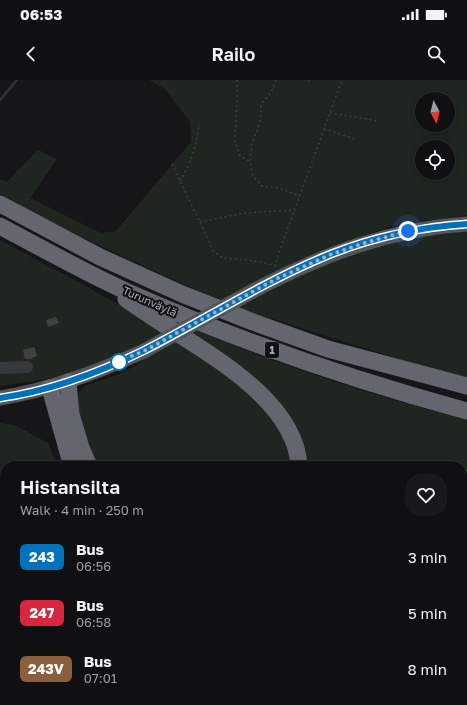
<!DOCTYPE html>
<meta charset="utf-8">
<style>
body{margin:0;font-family:"Golos Text",sans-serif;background:#19191b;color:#f1f3f6;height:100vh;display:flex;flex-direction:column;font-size:15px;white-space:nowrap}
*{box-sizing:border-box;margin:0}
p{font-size:13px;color:#9c9d9f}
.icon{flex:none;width:22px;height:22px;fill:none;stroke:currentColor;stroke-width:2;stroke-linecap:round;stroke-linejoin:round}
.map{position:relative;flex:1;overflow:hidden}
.sheet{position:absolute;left:0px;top:381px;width:467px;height:244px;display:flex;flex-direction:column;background:#101012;border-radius:16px 16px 0 0;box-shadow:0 2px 10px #0003,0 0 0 1px #303032}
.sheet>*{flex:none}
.badge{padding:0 8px;border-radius:6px;font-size:14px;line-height:26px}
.needle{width:26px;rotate:173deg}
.tools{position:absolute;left:415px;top:12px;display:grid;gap:8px}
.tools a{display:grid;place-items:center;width:40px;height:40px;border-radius:50%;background:#101012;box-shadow:0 2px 10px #0003,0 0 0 1px #303032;font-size:20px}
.you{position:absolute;width:20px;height:20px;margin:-10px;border:3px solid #fff;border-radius:50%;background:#1a73e8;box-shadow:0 0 0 6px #1a73e833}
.map>.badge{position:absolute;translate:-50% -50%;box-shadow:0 0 0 2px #fff}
.round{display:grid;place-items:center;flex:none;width:42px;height:42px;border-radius:16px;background:#19191b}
.overview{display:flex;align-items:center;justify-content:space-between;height:68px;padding:0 20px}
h1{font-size:19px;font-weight:600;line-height:30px}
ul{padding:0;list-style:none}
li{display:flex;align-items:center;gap:12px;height:56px;padding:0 20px}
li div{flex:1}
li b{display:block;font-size:15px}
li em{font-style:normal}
li .badge{min-width:44px;font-weight:700;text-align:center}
.status{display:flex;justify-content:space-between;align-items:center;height:28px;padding:0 20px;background:#101012;direction:ltr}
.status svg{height:11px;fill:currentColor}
header{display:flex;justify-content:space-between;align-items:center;height:52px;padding:0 20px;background:#101012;font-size:18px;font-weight:600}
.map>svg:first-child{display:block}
.green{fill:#1e261f;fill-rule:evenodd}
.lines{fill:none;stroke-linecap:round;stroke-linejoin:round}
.stream{stroke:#2c353c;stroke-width:2.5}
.building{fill:#404145}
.path{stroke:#3d3f44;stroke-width:1.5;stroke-dasharray:2 3;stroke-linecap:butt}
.minor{stroke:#37383d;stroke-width:12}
.major{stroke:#53555c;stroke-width:15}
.highway{stroke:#63666e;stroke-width:17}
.major-bridge{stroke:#53555c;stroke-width:15}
.line-casing{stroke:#fff;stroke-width:9}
.line{stroke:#0072bc;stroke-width:6}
.walk{stroke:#a8adb8;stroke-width:4;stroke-dasharray:0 7.2}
.stop-dot{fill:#fff;stroke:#0072bc;stroke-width:2}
.labels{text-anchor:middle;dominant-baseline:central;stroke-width:4;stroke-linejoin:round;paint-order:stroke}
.shield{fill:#111113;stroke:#7b7e86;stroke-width:1}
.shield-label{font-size:10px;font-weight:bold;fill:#a8adb8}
.street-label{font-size:11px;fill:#a8adb8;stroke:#111113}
</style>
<div class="status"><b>06:53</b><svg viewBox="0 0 49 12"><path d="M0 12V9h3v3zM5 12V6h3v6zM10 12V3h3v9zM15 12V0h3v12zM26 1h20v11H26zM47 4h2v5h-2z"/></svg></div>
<header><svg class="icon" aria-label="back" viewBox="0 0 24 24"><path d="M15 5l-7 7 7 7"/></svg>Railo<svg class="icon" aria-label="search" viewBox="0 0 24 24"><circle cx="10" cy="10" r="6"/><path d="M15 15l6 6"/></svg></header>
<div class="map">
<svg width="467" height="625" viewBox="0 0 467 625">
<rect width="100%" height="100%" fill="#161618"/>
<g class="green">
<path d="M149,0H467V135L388,147L316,174L222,221C147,188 72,155 0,114V99L7,102L38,70L57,79L30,118L101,153L116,151L191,62L190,42L165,9ZM422,19H448V45H422ZM422,67H448V93H422Z"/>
<path d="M467,151V298L428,288L238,228C288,201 336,177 392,163C416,156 442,154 467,151Z"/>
<polygon points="0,160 71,198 166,251 123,274 66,295 36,301 0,306"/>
<path d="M162,236C213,257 263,278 315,295C365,312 416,326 467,340V395L462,396V386H303L290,345Z"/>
<polygon points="179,259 266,325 285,353 295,386 94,386 76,320 79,312 85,306 115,296 136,285 147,277"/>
<polygon points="0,343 15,345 48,363 57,386 5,386 5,472 0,467"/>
<polygon points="0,483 5,489 5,620 443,620 458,625 0,625"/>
</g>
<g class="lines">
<g class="stream">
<polyline points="0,20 17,0"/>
<polyline points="0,572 5,577"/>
<polyline points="17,620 17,625"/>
<polyline points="250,625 256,620"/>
</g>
</g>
<g class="building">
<polygon points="56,237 59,243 48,247 46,240"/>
<polygon points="34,267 37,276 32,278 32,279 25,279 23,270"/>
</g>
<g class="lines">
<g class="path">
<polyline points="237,0 237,19 235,61 240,76 249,81"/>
<polyline points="276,0 271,13 261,24 260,43 252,64 250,82 253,96 262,106 278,108 300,116"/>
<polyline points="308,0 310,0"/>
<polyline points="330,33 378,41"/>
<polyline points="324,49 355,59"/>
<polyline points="172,84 214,172 223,178 248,180 275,185"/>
<path d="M180,101C191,84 197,64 199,44"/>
<polyline points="200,142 245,133 295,130"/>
<polyline points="275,187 278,175 342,0"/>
</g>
<g class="minor">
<polyline points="0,288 27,287"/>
<polyline points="0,473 5,479"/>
<polyline points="456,620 467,624"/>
</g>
<g class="major">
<path d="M253,211C322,175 389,149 467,144"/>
<path d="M0,318C50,310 98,292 144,271"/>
</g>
<g class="highway">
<polyline points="0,124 100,177 182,214 253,242 328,269 467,306"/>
<path d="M0,146C43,169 86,193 130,213C239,261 352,300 467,331"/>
<path d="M126,219C143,231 160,242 177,253C222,282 296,326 299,386"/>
<polyline points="68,302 71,334 81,368 89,386"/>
<polyline points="50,308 69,376 74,386"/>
<polyline points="462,400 467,398"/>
</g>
<polyline class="major-bridge" points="144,271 253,211"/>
</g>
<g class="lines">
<g class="line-casing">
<path id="line" d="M0,318C50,311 98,293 143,271C206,239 266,200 331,174C374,157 421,147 467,144"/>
</g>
<use href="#line" class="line"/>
<polyline class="walk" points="119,282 112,284 144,271 276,199 332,174 368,162 408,151"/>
</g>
<circle class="stop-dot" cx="119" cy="282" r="8"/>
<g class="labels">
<rect class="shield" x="265" y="262" width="14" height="16" rx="3"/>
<g class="shield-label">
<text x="272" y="270">1</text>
</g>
<g class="street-label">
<text transform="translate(150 221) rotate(24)">Turunväylä</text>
</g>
</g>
</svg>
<div class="tools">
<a><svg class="needle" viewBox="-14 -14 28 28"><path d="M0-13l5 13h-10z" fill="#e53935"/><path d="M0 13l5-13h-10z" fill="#9c9d9f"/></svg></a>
<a><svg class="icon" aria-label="locate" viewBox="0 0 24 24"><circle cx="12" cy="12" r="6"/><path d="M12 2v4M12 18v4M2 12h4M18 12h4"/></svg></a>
</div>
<div class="you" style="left:408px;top:151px"></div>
<section class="sheet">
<div class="overview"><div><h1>Histansilta</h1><p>Walk · 4 min · 250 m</p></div><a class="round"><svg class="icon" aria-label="heart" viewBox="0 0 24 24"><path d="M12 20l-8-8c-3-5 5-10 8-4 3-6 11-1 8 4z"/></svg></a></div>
<ul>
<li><span class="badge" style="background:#0072bc;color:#fff">243</span><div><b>Bus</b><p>06:56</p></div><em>3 min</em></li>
<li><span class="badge" style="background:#d7263d;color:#fff">247</span><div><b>Bus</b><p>06:58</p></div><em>5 min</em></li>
<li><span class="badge" style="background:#8b5e3c;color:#fff">243V</span><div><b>Bus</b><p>07:01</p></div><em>8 min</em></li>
</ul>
</section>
</div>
